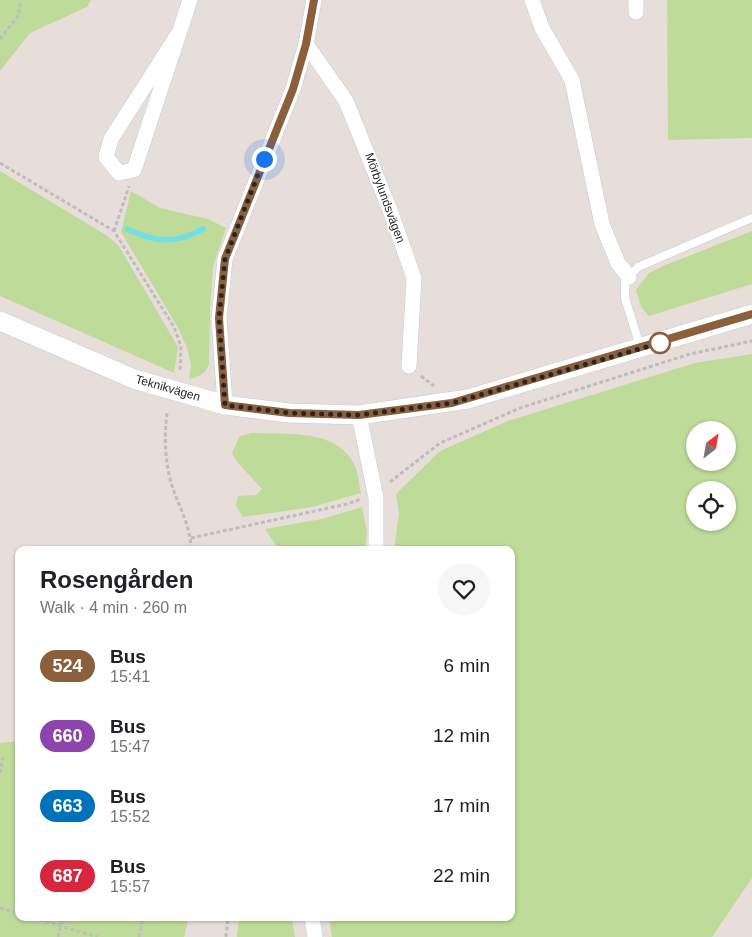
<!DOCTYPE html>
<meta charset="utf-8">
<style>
body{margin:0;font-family:Arial,sans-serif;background:#f6f6f6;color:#202124;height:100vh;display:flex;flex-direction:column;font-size:19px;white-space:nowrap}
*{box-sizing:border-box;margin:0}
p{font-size:16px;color:#757577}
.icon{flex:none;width:28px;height:28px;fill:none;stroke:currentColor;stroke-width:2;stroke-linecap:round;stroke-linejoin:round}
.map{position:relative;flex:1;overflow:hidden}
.details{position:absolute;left:15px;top:546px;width:500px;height:375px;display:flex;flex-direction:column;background:#fff;border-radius:10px;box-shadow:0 1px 4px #0004}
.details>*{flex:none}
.badge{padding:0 10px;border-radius:16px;font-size:18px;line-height:32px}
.needle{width:32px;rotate:31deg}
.tools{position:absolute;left:686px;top:421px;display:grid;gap:10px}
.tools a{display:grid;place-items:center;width:50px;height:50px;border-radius:50%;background:#fff;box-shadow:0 1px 4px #0004;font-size:25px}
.you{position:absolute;width:25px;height:25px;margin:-12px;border:4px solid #fff;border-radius:50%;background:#1a73e8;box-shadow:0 0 0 8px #1a73e833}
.map>.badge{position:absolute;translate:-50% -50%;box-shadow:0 0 0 2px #fff}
.round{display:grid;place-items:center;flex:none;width:52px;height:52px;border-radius:26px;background:#f6f6f6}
.head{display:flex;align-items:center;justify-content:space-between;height:85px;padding:0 25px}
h1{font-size:24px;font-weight:800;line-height:38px}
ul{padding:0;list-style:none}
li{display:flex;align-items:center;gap:15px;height:70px;padding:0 25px}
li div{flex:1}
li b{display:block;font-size:19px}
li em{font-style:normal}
li .badge{min-width:55px;font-weight:700;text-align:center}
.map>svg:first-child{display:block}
.green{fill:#bedb99;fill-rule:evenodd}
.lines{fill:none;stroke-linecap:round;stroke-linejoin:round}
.stream{stroke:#72dfe4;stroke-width:5.5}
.service-casing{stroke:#c4cad4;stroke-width:9}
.minor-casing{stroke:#c4cad4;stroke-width:16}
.tertiary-casing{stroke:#c4cad4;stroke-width:20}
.path{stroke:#bebebe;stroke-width:3;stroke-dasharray:4 2.5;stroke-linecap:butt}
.service{stroke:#fff;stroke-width:8}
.minor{stroke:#fff;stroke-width:15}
.tertiary{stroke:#fff;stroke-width:19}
.line-casing{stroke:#fff;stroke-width:11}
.line{stroke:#8b5e3c;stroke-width:8}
.walk{stroke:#262626;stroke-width:5;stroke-dasharray:0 9}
.stop-dot{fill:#fff;stroke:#8b5e3c;stroke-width:2.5}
.labels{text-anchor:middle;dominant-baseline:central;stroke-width:4;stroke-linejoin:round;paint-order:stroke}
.street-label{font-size:12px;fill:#262626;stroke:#fff}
</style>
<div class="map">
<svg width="752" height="937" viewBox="0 0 752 937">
<rect width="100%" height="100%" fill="#e8ded9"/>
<g class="green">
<polygon points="0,0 91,0 87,7 30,33 0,71"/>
<polygon points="667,0 752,0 752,138 668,140"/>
<polygon points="0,171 106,235 119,246 178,347 174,373 0,296"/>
<path d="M131,191L160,208L208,219L226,228L213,267L210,308L209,365C206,373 197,378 189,379L191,365L187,348L177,326L121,232Z"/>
<polygon points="752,231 752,284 649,316 641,307 636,290 649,273 663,266"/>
<path d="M752,354V878L712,937H332L329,918H511V550H394L399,513L396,494L440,451L508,421L695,363ZM695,430H728V462H695ZM695,490H728V522H695Z"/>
<path d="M252,433C286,435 338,428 355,466C358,473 359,484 361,493L312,507L243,517L236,506L238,496L256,495L262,489L238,463L232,453L240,436Z"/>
<polygon points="362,507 367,532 365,550 279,550 265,529 322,519"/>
<polygon points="19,741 19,918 189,918 184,937 0,937 0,743"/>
<polygon points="239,918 292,918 295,937 237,937"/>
</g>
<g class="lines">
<path class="stream" d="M127,229C156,242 174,245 203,229"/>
<g class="service-casing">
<polyline id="service" points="640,346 625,298 625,282 638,267 752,218"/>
</g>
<g class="minor-casing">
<g id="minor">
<polyline points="532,0 542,28 572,80 602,224 618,263 629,277"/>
<polyline points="636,0 636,12"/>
<polyline points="178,34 111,139 106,157 119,173 134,170 190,0"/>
<polyline points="306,44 346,101 390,210 414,278 409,366"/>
<polyline points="225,405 219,318 225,259 293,89 306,44 314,0"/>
<polyline points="359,415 376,498 376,550"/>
<polyline points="312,918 315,937"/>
</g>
</g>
<g class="tertiary-casing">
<polyline id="tertiary" points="0,321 134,379 225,405 289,413 359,415 468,399 752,314"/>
</g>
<g class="path">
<polyline points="0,39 19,15 20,0"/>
<polyline points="0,163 114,231 174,327 181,346 180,372"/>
<polyline points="114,231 129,186"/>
<polyline points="421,376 434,386"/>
<path d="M167,413C164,437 165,459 171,483C178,505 191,526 191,550"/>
<polyline points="390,482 440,443 520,408 690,354 752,341"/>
<polyline points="191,538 347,504 361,499"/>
<polyline points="0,773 3,757"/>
<polyline points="0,908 19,913"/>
<polyline points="33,918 98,937"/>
<polyline points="58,937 62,918"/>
<polyline points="139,937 143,918"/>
<polyline points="226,937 228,918"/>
</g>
<use href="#service" class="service"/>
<use href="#minor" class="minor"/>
<use href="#tertiary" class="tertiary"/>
</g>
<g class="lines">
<g class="line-casing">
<polyline id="line" points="314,0 306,44 293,89 225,259 219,318 225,405 289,413 359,415 452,403 752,314"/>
</g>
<use href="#line" class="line"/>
<polyline class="walk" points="264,159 225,259 219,318 225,405 289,413 359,415 452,403 660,343"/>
</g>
<circle class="stop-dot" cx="660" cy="343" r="10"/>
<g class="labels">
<g class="street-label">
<text transform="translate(385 198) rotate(70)">Mörbylundsvägen</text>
<text transform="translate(168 388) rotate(16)">Teknikvägen</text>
</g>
</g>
</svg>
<div class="tools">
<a><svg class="needle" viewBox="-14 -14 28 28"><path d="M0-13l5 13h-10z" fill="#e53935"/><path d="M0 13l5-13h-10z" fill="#757577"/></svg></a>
<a><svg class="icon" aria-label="locate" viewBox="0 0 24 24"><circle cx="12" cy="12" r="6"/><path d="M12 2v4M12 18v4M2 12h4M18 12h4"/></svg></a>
</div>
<div class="you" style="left:264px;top:159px"></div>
<section class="details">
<div class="head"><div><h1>Rosengården</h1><p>Walk · 4 min · 260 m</p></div><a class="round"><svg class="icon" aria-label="heart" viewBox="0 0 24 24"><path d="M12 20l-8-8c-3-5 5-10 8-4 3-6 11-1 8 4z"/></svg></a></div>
<ul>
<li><span class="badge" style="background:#8b5e3c;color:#fff">524</span><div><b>Bus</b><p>15:41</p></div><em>6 min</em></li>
<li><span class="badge" style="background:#8e44ad;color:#fff">660</span><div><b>Bus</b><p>15:47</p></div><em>12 min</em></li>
<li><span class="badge" style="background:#0072bc;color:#fff">663</span><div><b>Bus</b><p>15:52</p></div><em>17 min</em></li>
<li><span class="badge" style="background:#d7263d;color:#fff">687</span><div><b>Bus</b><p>15:57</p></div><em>22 min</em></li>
</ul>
</section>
</div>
